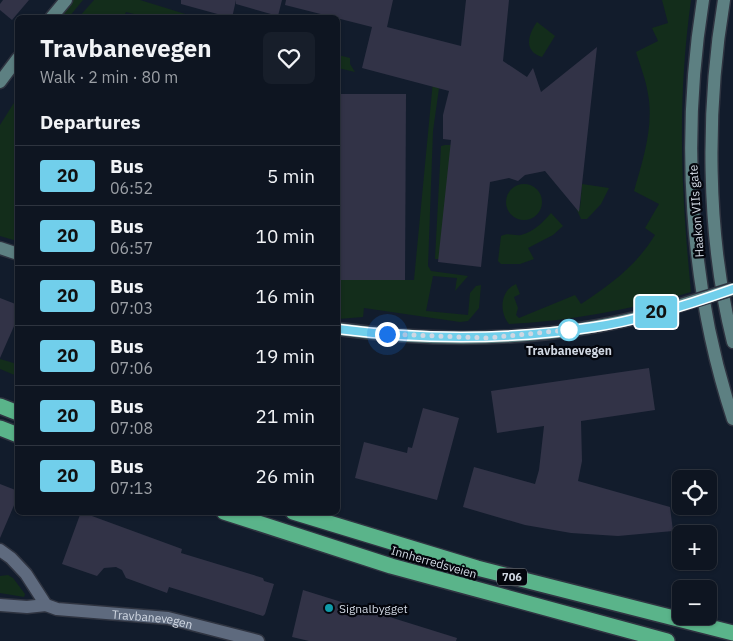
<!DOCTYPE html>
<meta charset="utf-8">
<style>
body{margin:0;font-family:"IBM Plex Sans",sans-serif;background:#171e2a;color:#f1f3f6;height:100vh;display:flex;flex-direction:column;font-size:19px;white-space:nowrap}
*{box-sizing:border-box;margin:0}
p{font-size:16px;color:#9b9fa5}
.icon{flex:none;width:28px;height:28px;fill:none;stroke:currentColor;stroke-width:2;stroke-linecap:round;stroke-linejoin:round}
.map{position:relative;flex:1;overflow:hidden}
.drawer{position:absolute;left:15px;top:15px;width:325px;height:500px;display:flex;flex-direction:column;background:#0e1521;border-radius:8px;box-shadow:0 1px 4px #0004,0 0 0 1px #2e343f}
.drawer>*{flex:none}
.badge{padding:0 10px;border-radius:4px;font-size:18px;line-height:32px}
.fabs{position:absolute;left:672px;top:470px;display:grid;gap:10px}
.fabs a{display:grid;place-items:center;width:45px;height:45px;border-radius:8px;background:#0e1521;box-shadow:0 1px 4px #0004,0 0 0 1px #2e343f;font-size:25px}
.you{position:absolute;width:25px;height:25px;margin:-12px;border:4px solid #fff;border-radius:50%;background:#1a73e8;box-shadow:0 0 0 8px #1a73e833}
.map>.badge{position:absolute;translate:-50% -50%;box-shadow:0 0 0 2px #fff}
h2{padding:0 25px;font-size:19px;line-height:45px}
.round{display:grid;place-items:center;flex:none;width:52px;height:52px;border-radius:8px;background:#171e2a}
.head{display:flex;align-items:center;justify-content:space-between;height:85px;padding:0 25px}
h1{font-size:24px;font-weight:700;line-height:38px}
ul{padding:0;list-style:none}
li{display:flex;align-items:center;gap:15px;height:60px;padding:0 25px;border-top:1px solid #2e343f}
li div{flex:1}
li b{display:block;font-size:19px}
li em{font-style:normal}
li .badge{min-width:55px;font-weight:700;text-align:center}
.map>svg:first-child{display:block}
.grass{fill:#132d1b}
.building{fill:#323347}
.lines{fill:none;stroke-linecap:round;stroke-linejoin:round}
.street-casing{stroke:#2f3441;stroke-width:15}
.secondary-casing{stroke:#2f3441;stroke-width:15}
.highway-casing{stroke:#2f3441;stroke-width:18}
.street{stroke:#5e6a7e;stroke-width:12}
.secondary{stroke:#5d8082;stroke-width:12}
.highway{stroke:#5ab48a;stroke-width:15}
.secondary-bridge-casing{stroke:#2f3441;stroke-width:15;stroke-linecap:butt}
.secondary-bridge{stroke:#5d8082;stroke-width:12}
.line-casing{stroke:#fff;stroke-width:11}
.line{stroke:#71cfeb;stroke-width:8}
.walk{stroke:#d0d7e2;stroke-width:5;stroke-dasharray:0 9}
.stop-dot{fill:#fff;stroke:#71cfeb;stroke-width:2.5}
.culture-dot{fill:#0f9aa8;stroke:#04060d;stroke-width:2}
.labels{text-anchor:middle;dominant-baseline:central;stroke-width:4.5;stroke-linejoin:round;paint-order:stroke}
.shield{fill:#04060d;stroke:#9398a2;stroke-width:1}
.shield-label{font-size:11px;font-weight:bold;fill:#d0d7e2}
.street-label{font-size:12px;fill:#d0d7e2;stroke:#04060d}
.stop-label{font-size:12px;font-weight:bold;fill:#d0d7e2;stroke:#04060d}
.poi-label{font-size:12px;fill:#d0d7e2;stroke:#04060d;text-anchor:start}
</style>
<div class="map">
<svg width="733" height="641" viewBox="0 0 733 641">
<rect width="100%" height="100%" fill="#121c2c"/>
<g class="grass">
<polygon points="73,0 83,0 69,17 59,18"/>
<polygon points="94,0 140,0 195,17 146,17 126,12 124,17 79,17"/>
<path d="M662,0H691C677,102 681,190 691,292C633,309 571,321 509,324C499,312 500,291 516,284L520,294L514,297L518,308L516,315L519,318L575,295L581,304C610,285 636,266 655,235L645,228L659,204L634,191C643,160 654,126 648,94C646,80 640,65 636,52L658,41L652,28L668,23Z"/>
<path d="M537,22L555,36L542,57C523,51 528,35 537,22Z"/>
<polygon points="338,55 350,58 350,64 355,72 338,68"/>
<polygon points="433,81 440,81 433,131 428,266 431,271 468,276 455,291 457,278 433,276 426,311 468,315 470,293 476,286 481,285 479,308 468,321 460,322 364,308 363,317 338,319 338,280 414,280"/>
<polygon points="17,98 17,241 0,236 0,125"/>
<polygon points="445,145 452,145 440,259 435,259 441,146"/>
<polygon points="582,184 609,188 601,204 587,219 581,219 576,208 580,208"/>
<circle cx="524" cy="202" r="18"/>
<path d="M551,213L563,226L553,235L528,248L534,259L520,264H501L498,261L501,236C508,232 514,236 521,235C534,232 543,222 551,213Z"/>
<polygon points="0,359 17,364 17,376 0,369"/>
<polygon points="8,575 13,578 25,594 24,597 0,593 0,576"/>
</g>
<g class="building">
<polygon points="3,0 29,0 12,20 0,10 0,4"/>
<polygon points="181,0 236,0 232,18 181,4"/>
<polygon points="236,0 282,0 278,16 236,4"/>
<polygon points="286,0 393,0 387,27 461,46 466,0 509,0 503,61 527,77 533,68 541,92 597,47 579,212 545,171 525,175 518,181 509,178 490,182 481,267 438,262 451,140 443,139 443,115 449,91 362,68 372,27 285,5"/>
<polygon points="340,94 406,94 405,280 338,280"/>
<polygon points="0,298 18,305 18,317 0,358"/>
<polygon points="649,368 655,410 581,421 582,461 578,481 670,507 673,531 618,536 571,533 525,525 463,507 474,467 535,484 539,470 544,426 497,433 491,391"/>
<polygon points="423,408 459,418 437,500 355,478 364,442 407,453 408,447 412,448"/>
<polygon points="0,484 18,491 18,496 0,538"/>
<polygon points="81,512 182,549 181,553 263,578 264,581 274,584 265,614 263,616 169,587 167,593 126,578 122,570 116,567 104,568 97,576 62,564"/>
<polygon points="303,590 457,638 456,641 309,641 292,637"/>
</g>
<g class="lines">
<g class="street-casing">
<g id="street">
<path id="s1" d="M0,550L11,558L26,574L46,605L57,609L168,618L258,641"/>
<polyline points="0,605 27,607 46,605"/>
</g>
</g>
<g class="secondary-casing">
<g id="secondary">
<path d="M703,0C681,137 689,286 733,419"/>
<path d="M724,0C706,108 706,235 733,342"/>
<polyline points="51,18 66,0"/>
<polyline points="0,82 18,58"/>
<polyline points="0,248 18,254"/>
<path d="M338,329C443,343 553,341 655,313"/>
</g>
</g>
<g class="highway-casing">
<g id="highway">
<polyline points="0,406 18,413"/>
<polyline points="0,428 18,435"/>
<polyline points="224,512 391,566 667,641"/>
<polyline points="293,512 477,568 733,633"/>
</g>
</g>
<use href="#street" class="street"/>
<use href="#secondary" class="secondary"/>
<use href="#highway" class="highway"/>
<g class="secondary-bridge-casing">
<polyline id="secondary-bridge" points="655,313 733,289"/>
</g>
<use href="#secondary-bridge" class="secondary-bridge"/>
</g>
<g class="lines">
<g class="line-casing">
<path id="line" d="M338,329C423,340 509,340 594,327C641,320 688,305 733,289"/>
</g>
<use href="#line" class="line"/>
<polyline class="walk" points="387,334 487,338 577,329 569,330"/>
</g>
<circle class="stop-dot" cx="569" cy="330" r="10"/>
<circle class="culture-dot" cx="329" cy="608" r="5"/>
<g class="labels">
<rect class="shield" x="497" y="568.5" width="30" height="17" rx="4"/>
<g class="shield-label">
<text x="512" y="577">706</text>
</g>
<g class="street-label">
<text transform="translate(696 211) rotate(-94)">Haakon VIIs gate</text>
<text transform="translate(434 562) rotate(16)">Innherredsveien</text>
<text stroke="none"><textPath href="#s1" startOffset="180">Travbanevegen</textPath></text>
</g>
<g class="stop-label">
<text x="569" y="350">Travbanevegen</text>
</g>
<g class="poi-label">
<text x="339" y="608">Signalbygget</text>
</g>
</g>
</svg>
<div class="fabs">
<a><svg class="icon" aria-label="locate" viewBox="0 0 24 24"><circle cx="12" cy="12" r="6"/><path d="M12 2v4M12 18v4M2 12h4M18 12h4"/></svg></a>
<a>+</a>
<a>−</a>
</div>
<div class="you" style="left:387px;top:334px"></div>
<b class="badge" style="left:656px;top:312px;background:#71cfeb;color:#111">20</b>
<section class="drawer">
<div class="head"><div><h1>Travbanevegen</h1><p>Walk · 2 min · 80 m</p></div><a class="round"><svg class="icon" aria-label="heart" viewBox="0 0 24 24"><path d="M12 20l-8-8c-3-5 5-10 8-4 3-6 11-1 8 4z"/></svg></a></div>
<h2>Departures</h2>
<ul>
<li><span class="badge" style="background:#71cfeb;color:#111">20</span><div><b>Bus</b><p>06:52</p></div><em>5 min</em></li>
<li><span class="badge" style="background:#71cfeb;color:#111">20</span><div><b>Bus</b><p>06:57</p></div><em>10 min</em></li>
<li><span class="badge" style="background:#71cfeb;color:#111">20</span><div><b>Bus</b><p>07:03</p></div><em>16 min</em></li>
<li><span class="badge" style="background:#71cfeb;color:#111">20</span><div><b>Bus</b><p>07:06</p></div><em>19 min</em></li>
<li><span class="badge" style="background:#71cfeb;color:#111">20</span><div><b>Bus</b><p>07:08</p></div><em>21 min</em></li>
<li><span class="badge" style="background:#71cfeb;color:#111">20</span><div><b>Bus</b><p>07:13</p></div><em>26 min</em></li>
</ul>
</section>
</div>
